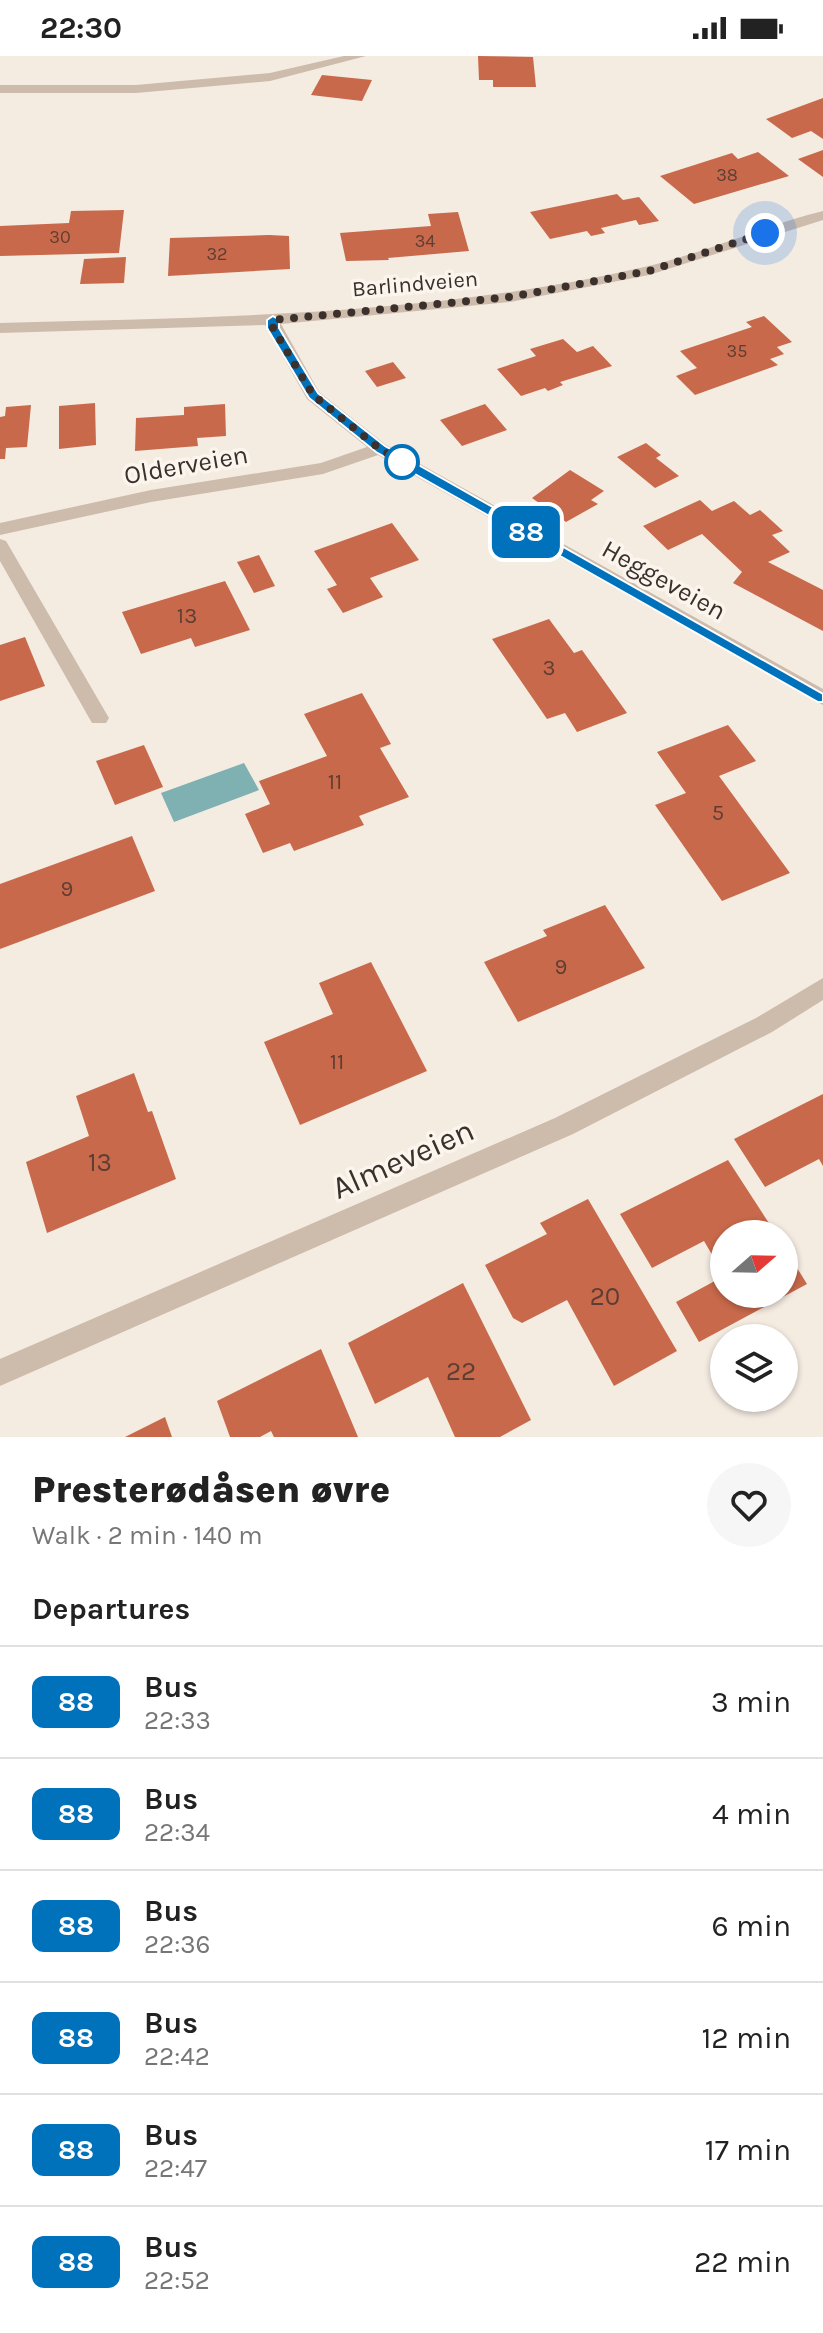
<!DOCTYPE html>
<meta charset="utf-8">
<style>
body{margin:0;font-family:Karla,sans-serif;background:#f6f6f6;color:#222;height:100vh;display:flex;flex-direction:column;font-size:30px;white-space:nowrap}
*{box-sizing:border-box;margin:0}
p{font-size:26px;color:#767676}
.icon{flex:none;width:44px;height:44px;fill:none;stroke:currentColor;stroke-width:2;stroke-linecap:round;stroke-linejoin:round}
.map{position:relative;height:1381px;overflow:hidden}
.sheet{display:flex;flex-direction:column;background:#fff;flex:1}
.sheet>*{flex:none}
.badge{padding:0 16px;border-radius:12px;font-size:28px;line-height:52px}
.needle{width:52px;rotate:70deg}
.fabs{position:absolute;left:710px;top:1164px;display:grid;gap:16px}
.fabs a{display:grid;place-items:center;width:88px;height:88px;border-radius:50%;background:#fff;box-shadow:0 2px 6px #0004;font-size:40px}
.you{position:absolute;width:40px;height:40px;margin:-20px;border:6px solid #fff;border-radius:50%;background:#1a73e8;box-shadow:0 0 0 12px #1a73e833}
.map>.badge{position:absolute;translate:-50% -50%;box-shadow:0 0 0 4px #fff}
h2{padding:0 32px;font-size:30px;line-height:72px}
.round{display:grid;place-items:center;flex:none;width:84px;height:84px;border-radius:42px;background:#f6f6f6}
.summary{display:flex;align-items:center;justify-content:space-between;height:136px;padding:0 32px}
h1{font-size:38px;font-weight:800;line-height:60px}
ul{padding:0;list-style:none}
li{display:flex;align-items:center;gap:24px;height:112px;padding:0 32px;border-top:2px solid #e0e0e0}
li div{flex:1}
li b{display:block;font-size:30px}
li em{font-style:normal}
li .badge{min-width:88px;font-weight:700;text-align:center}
.status{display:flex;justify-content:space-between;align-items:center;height:56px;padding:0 40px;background:#fff;direction:ltr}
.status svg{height:22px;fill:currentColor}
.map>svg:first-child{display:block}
.water{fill:#7fb0b2}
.building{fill:#c8694b}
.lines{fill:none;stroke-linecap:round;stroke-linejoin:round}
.minor{fill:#cdbbac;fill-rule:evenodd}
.line{fill:#0072bc;stroke:#fff;stroke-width:2}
.walk{stroke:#3b302b;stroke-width:8;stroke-dasharray:0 14.4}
.stop-dot{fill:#fff;stroke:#0072bc;stroke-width:4}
.labels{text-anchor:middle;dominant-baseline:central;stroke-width:7;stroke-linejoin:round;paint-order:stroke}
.far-number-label{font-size:18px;fill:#5e3e33}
.far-street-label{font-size:22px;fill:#3b302b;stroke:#fbf5ee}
.number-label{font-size:22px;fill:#5e3e33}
.street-label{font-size:26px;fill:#3b302b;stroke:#fbf5ee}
.near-number-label{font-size:26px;fill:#5e3e33}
.near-street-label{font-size:32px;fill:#3b302b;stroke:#fbf5ee}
</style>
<div class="status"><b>22:30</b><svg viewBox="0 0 49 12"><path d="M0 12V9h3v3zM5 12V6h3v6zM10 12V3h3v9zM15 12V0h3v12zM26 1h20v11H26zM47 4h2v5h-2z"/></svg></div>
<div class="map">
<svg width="823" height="1381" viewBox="0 0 823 1381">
<rect width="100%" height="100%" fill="#f4ebe1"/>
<polygon class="water" points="244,707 259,734 174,766 161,737"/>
<g class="building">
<polygon points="478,0 533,1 536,31 493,31 493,24 479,24"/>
<polygon points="322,19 372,24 362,45 311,39"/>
<polygon points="823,42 823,83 811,75 792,82 766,63"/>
<polygon points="823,94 823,121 798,103"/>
<polygon points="758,96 789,120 694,148 660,120 732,97 738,103"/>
<polygon points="617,138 623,144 639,141 659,165 639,169 636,164 601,172 605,177 591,180 587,175 550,183 530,156"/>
<polygon points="124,154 119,197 0,200 0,170 69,167 71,155"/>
<polygon points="458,156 469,195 388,202 389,204 346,205 340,177 431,170 428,158"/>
<polygon points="269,179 289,180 290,213 168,220 170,182"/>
<polygon points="126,201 124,227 80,228 84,203"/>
<polygon points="764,260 792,286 777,291 784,298 770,303 778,309 695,339 676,320 697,312 680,295 752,271 746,266"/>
<polygon points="563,283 577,296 593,290 612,310 560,326 563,329 548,335 545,332 521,340 497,313 536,300 530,293"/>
<polygon points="393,306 406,322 377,331 365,315"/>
<polygon points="95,347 96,389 59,393 59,350"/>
<polygon points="225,348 226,380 197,382 198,390 135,395 136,362 184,359 184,351"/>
<polygon points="485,348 507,374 462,390 440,364"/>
<polygon points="31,349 27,391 6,392 5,403 0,403 0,361 5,360 6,351"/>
<polygon points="646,387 661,399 656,402 679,420 655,432 617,401"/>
<polygon points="570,414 604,435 591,444 598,448 566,466 532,442"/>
<polygon points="700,444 712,455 734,445 750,459 760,454 783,475 772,479 790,496 768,506 823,534 823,575 733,527 742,516 702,478 668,494 643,470"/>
<polygon points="392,467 419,504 370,522 383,541 343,557 327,533 337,529 314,495"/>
<polygon points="259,499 275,530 254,537 237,506"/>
<polygon points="225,525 250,574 195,591 191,582 141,598 122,556"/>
<polygon points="549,563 574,597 582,594 627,657 577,676 565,657 547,663 492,583"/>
<polygon points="25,581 45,630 0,645 0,589"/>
<polygon points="362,637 391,688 380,692 409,741 359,760 364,769 294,795 290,787 263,797 245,758 270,748 259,725 327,700 304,658"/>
<polygon points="728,669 756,705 719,720 790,817 722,845 655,749 686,737 657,696"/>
<polygon points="144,689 163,731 115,749 96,705"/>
<polygon points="132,780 155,835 0,893 0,828"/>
<polygon points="605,849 645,912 518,966 484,906 547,880 543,874"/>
<polygon points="371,906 427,1015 300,1069 264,986 333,958 319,927"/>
<polygon points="134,1017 148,1056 152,1055 176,1123 47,1177 26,1106 89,1080 76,1040"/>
<polygon points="823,1038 823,1110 819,1103 765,1131 734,1083"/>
<polygon points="728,1104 776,1178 724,1178 724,1219 704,1185 652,1212 620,1158"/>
<polygon points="588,1143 677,1295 614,1330 567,1244 522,1267 513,1262 485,1209 547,1178 540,1167"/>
<polygon points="784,1191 807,1228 699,1286 676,1246 724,1220 724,1238 784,1238"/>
<polygon points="463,1227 531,1364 500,1381 455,1381 428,1321 375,1348 348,1287"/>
<polygon points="321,1293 358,1381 274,1381 271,1375 260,1381 230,1381 217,1345"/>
<polygon points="165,1361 172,1381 125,1381"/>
</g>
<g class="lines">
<g class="minor">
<polygon points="344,0 366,0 270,25 136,37 0,37 0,29 136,29 270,17"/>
<path d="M823,155V164L649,219L510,246L281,268L319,336L386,389L823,633V649L378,399L323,418L151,446L0,479V467L151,434L321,407L367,391L307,343L265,269L0,277V267C215,261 434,260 644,211C705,197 763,170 823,155Z"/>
<polygon points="0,483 6,485 106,657 109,662 106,667 92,667 0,505"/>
<polygon points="823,922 823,944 772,976 573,1078 0,1330 0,1303 555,1062 756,962"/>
</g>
</g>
<polygon class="line" points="273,260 279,264 279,272 318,337 385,390 823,638 823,646 818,646 376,396 309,342 267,272 267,264"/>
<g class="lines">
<polyline class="walk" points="402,406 407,409 380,393 313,339 273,272 273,264 510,241 649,215 765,177"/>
</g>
<circle class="stop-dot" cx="402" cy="406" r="16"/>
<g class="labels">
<g class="far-number-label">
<text x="727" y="119">38</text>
<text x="60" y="181">30</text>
<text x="425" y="185">34</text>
<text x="217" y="198">32</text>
<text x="737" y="295">35</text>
</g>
<g class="far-street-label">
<text transform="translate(415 228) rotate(-5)">Barlindveien</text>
</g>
<g class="number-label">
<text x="187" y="560">13</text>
<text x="549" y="612">3</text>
<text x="335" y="726">11</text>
<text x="718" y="757">5</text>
<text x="67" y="833">9</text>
<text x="561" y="911">9</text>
<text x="337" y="1006">11</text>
</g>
<g class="street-label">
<text transform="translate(186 409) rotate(-10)">Olderveien</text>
<text transform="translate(664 524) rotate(29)">Heggeveien</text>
</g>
<g class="near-number-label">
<text x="100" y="1106">13</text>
<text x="605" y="1240">20</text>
<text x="461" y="1315">22</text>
</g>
<g class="near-street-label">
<text transform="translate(403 1103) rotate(-24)">Almeveien</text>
</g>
</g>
</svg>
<div class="fabs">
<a><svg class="needle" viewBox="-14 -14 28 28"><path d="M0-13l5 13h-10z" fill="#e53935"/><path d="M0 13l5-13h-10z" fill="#767676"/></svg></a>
<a><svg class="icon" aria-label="layers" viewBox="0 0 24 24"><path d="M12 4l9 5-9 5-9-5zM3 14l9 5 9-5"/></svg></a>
</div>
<div class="you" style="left:765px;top:177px"></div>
<b class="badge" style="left:526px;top:476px;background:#0072bc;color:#fff">88</b>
</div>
<section class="sheet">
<div class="summary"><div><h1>Presterødåsen øvre</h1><p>Walk · 2 min · 140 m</p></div><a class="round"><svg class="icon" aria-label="heart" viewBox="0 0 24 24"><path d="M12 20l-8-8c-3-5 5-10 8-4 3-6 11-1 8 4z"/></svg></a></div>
<h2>Departures</h2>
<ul>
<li><span class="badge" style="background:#0072bc;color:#fff">88</span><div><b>Bus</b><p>22:33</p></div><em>3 min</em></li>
<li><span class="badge" style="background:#0072bc;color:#fff">88</span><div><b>Bus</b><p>22:34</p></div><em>4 min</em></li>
<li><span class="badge" style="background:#0072bc;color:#fff">88</span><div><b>Bus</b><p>22:36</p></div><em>6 min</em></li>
<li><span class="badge" style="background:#0072bc;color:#fff">88</span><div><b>Bus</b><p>22:42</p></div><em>12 min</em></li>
<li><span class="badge" style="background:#0072bc;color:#fff">88</span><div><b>Bus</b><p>22:47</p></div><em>17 min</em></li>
<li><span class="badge" style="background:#0072bc;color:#fff">88</span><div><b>Bus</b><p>22:52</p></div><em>22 min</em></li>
</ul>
</section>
